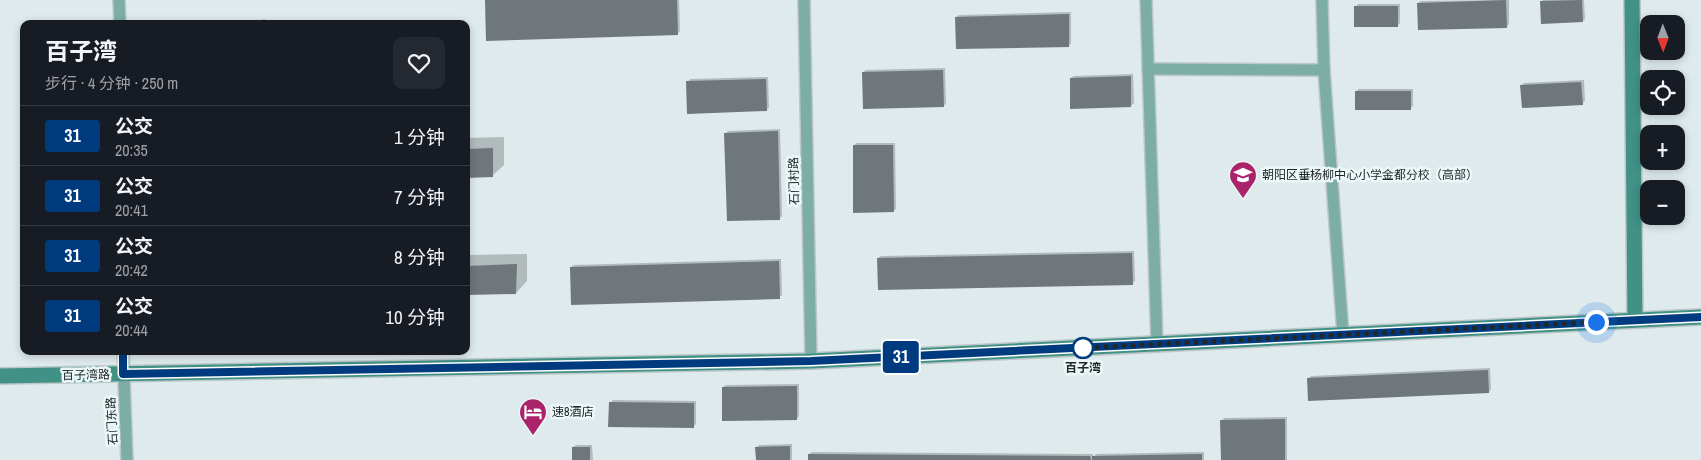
<!DOCTYPE html>
<html lang="zh">
<meta charset="utf-8">
<style>
body{margin:0;font-family:"Archivo Narrow","Noto Sans SC",sans-serif;background:#242831;color:#f1f3f6;height:100vh;display:flex;flex-direction:column;font-size:19px;white-space:nowrap}
*{box-sizing:border-box;margin:0}
p{font-size:16px;color:#9ea1a6}
.icon{flex:none;width:28px;height:28px;fill:none;stroke:currentColor;stroke-width:2;stroke-linecap:round;stroke-linejoin:round}
.map{position:relative;flex:1;overflow:hidden}
.drawer{position:absolute;left:20px;top:20px;width:450px;height:335px;display:flex;flex-direction:column;background:#171b24;border-radius:10px;box-shadow:0 2px 8px #0003}
.drawer>*{flex:none}
.badge{padding:0 10px;border-radius:4px;font-size:18px;line-height:32px}
.needle{width:32px;rotate:179deg}
.controls{position:absolute;left:1640px;top:15px;display:grid;gap:10px}
.controls a{display:grid;place-items:center;width:45px;height:45px;border-radius:10px;background:#171b24;box-shadow:0 2px 8px #0003;font-size:25px}
.you{position:absolute;width:25px;height:25px;margin:-12px;border:4px solid #fff;border-radius:50%;background:#1a73e8;box-shadow:0 0 0 8px #1a73e833}
.map>.badge{position:absolute;translate:-50% -50%;box-shadow:0 0 0 2px #fff}
.round{display:grid;place-items:center;flex:none;width:52px;height:52px;border-radius:10px;background:#242831}
.headline{display:flex;align-items:center;justify-content:space-between;height:85px;padding:0 25px}
h1{font-size:24px;font-weight:700;line-height:38px}
ul{padding:0;list-style:none}
li{display:flex;align-items:center;gap:15px;height:60px;padding:0 25px;border-top:1px solid #363941}
li div{flex:1}
li b{display:block;font-size:19px}
li em{font-style:normal}
li .badge{min-width:55px;font-weight:700;text-align:center}
.map>svg:first-child{display:block}
.shadow{fill:#0003}
.building{fill:#6f777c}
.lines{fill:none;stroke-linecap:round;stroke-linejoin:round}
.street-casing{stroke:#bcc7c9;stroke-width:14}
.secondary-casing{stroke:#bcc7c9;stroke-width:18}
.street{stroke:#7daea6;stroke-width:11}
.secondary{stroke:#419186;stroke-width:15}
.line-casing{stroke:#fff;stroke-width:11}
.line{stroke:#003b80;stroke-width:8}
.walk{stroke:#232728;stroke-width:5;stroke-dasharray:0 9}
.stop-dot{fill:#fff;stroke:#003b80;stroke-width:2.5}
.labels{text-anchor:middle;dominant-baseline:central;stroke-width:5;stroke-linejoin:round;paint-order:stroke}
.poi-label{font-size:12px;fill:#232728;stroke:#ebf7f9;text-anchor:start}
.street-label{font-size:12px;fill:#232728;stroke:#ebf7f9}
.stop-label{font-size:12px;font-weight:bold;fill:#232728;stroke:#ebf7f9}
</style>
<div class="map">
<svg width="1701" height="460" viewBox="0 0 1701 460">
<rect width="100%" height="100%" fill="#deeaec"/>
<g class="shadow">
<polygon points="486,0 679,0 680,31 677,34"/>
<polygon points="1509,0 1509,24 1507,27 1418,3 1421,1"/>
<polygon points="1543,0 1584,0 1585,19 1582,21 1541,2"/>
<polygon points="1358,4 1400,4 1400,23 1397,26 1355,7"/>
<polygon points="1071,12 1071,43 1069,46 956,17 959,15"/>
<polygon points="265,19 265,24 242,24"/>
<polygon points="945,68 946,104 943,106 863,72 866,70"/>
<polygon points="1133,74 1134,103 1131,106 1071,78 1074,76"/>
<polygon points="768,77 769,108 766,110 688,82 690,79"/>
<polygon points="1584,80 1585,101 1582,104 1522,85 1524,83"/>
<polygon points="1358,89 1413,89 1413,106 1410,108 1356,92"/>
<polygon points="780,129 782,216 780,218 726,134 728,131"/>
<polygon points="504,137 504,165 492,176 466,177 466,138"/>
<polygon points="856,143 895,143 896,209 893,211 854,146"/>
<polygon points="1134,251 1135,281 1132,283 878,258 881,256"/>
<polygon points="527,254 527,281 516,293 466,294 466,255"/>
<polygon points="781,259 782,295 779,297 571,267 574,265"/>
<polygon points="1490,368 1491,389 1489,392 1308,379 1311,376"/>
<polygon points="799,384 799,416 797,419 723,387 726,385"/>
<polygon points="613,400 696,401 696,424 694,426 610,403"/>
<polygon points="1287,417 1287,460 1222,460 1222,421 1224,418"/>
<polygon points="792,444 792,460 757,460 757,447 759,445"/>
<polygon points="576,445 592,445 593,460 573,460 573,447"/>
<polygon points="812,452 1093,454 1093,458 1096,454 1204,452 1204,460 809,460 809,454"/>
</g>
<g class="building">
<polygon points="485,0 677,0 678,35 486,41"/>
<polygon points="1506,0 1507,28 1418,30 1417,3"/>
<polygon points="1582,0 1583,22 1541,24 1540,1"/>
<rect x="1354" y="6" width="44" height="21"/>
<polygon points="1069,14 1069,47 956,49 955,17"/>
<polygon points="943,70 944,107 863,109 862,72"/>
<polygon points="1131,76 1131,107 1070,109 1070,78"/>
<polygon points="766,79 767,111 687,114 686,81"/>
<polygon points="1581,82 1583,105 1522,108 1520,85"/>
<rect x="1355" y="91" width="56" height="19"/>
<polygon points="778,131 780,220 727,221 724,133"/>
<polygon points="853,145 893,145 894,212 853,213"/>
<polygon points="493,148 493,177 466,178 466,149"/>
<polygon points="1132,253 1133,285 878,290 877,258"/>
<polygon points="779,261 780,299 571,305 570,267"/>
<polygon points="517,264 516,294 466,295 466,266"/>
<polygon points="1488,370 1489,393 1308,401 1307,378"/>
<polygon points="797,386 797,420 722,421 722,387"/>
<polygon points="609,402 694,403 694,428 608,427"/>
<polygon points="1285,419 1285,460 1221,460 1220,420"/>
<polygon points="790,446 790,460 756,460 755,447"/>
<rect x="572" y="447" width="18" height="13"/>
<polygon points="808,454 1090,456 1091,460 808,460"/>
<polygon points="1202,454 1202,460 1092,460 1092,456"/>
</g>
<g class="lines">
<g class="street-casing">
<g id="street">
<polyline points="119,0 120,24"/>
<polyline points="804,0 811,361"/>
<polyline points="1146,0 1157,344"/>
<polyline points="1322,0 1324,70 1343,335"/>
<polyline points="1148,69 1324,70"/>
<polyline points="123,351 127,460"/>
</g>
</g>
<g class="secondary-casing">
<g id="secondary">
<polyline points="1632,0 1635,320"/>
<polyline points="0,376 811,361 1701,317"/>
</g>
</g>
<use href="#street" class="street"/>
<use href="#secondary" class="secondary"/>
</g>
<g class="lines">
<g class="line-casing">
<polyline id="line" points="123,351 123,374 811,361 1701,317"/>
</g>
<use href="#line" class="line"/>
<polyline class="walk" points="1083,348 1081,348 1596,322"/>
</g>
<defs>
<g id="school-pin" transform="scale(1.4375)"><path d="M0 17L-7.5 6A9.5 9.5 0 1 1 7.5 6Z" fill="#aa246c" stroke="#ebf7f9"/><path d="M0-5L7-2L0 1L-7-2ZM-4 1L0 2.5L4 1V4Q0 6-4 4Z" fill="#fff"/></g>
<g id="hotel-pin" transform="scale(1.4375)"><path d="M0 17L-7.5 6A9.5 9.5 0 1 1 7.5 6Z" fill="#aa246c" stroke="#ebf7f9"/><path d="M-6-4.5h1.5V1H6V5H4.5V3h-9V5H-6ZM-4 0a1.8 1.8 0 1 1 3.6 0ZM.5 0V-2.5h3Q6-2.5 6 0Z" fill="#fff"/></g>
</defs>
<g fill-rule="evenodd">
<use href="#school-pin" x="1243" y="175"/>
<use href="#hotel-pin" x="533" y="412"/>
</g>
<circle class="stop-dot" cx="1083" cy="348" r="10"/>
<g class="labels">
<g class="poi-label">
<text x="1262" y="175">朝阳区垂杨柳中心小学金都分校（高部）</text>
<text x="552" y="412">速8酒店</text>
</g>
<g class="street-label">
<text transform="translate(794 181) rotate(-91)">石门村路</text>
<text transform="translate(86 375) rotate(-1)">百子湾路</text>
<text transform="translate(112 421) rotate(-93)">石门东路</text>
</g>
<g class="stop-label">
<text x="1083" y="368">百子湾</text>
</g>
</g>
</svg>
<div class="controls">
<a><svg class="needle" viewBox="-14 -14 28 28"><path d="M0-13l5 13h-10z" fill="#e53935"/><path d="M0 13l5-13h-10z" fill="#9ea1a6"/></svg></a>
<a><svg class="icon" aria-label="locate" viewBox="0 0 24 24"><circle cx="12" cy="12" r="6"/><path d="M12 2v4M12 18v4M2 12h4M18 12h4"/></svg></a>
<a>+</a>
<a>−</a>
</div>
<div class="you" style="left:1596px;top:322px"></div>
<b class="badge" style="left:901px;top:357px;background:#003b80;color:#fff">31</b>
<section class="drawer">
<div class="headline"><div><h1>百子湾</h1><p>步行 · 4 分钟 · 250 m</p></div><a class="round"><svg class="icon" aria-label="heart" viewBox="0 0 24 24"><path d="M12 20l-8-8c-3-5 5-10 8-4 3-6 11-1 8 4z"/></svg></a></div>
<ul>
<li><span class="badge" style="background:#003b80;color:#fff">31</span><div><b>公交</b><p>20:35</p></div><em>1 分钟</em></li>
<li><span class="badge" style="background:#003b80;color:#fff">31</span><div><b>公交</b><p>20:41</p></div><em>7 分钟</em></li>
<li><span class="badge" style="background:#003b80;color:#fff">31</span><div><b>公交</b><p>20:42</p></div><em>8 分钟</em></li>
<li><span class="badge" style="background:#003b80;color:#fff">31</span><div><b>公交</b><p>20:44</p></div><em>10 分钟</em></li>
</ul>
</section>
</div>
